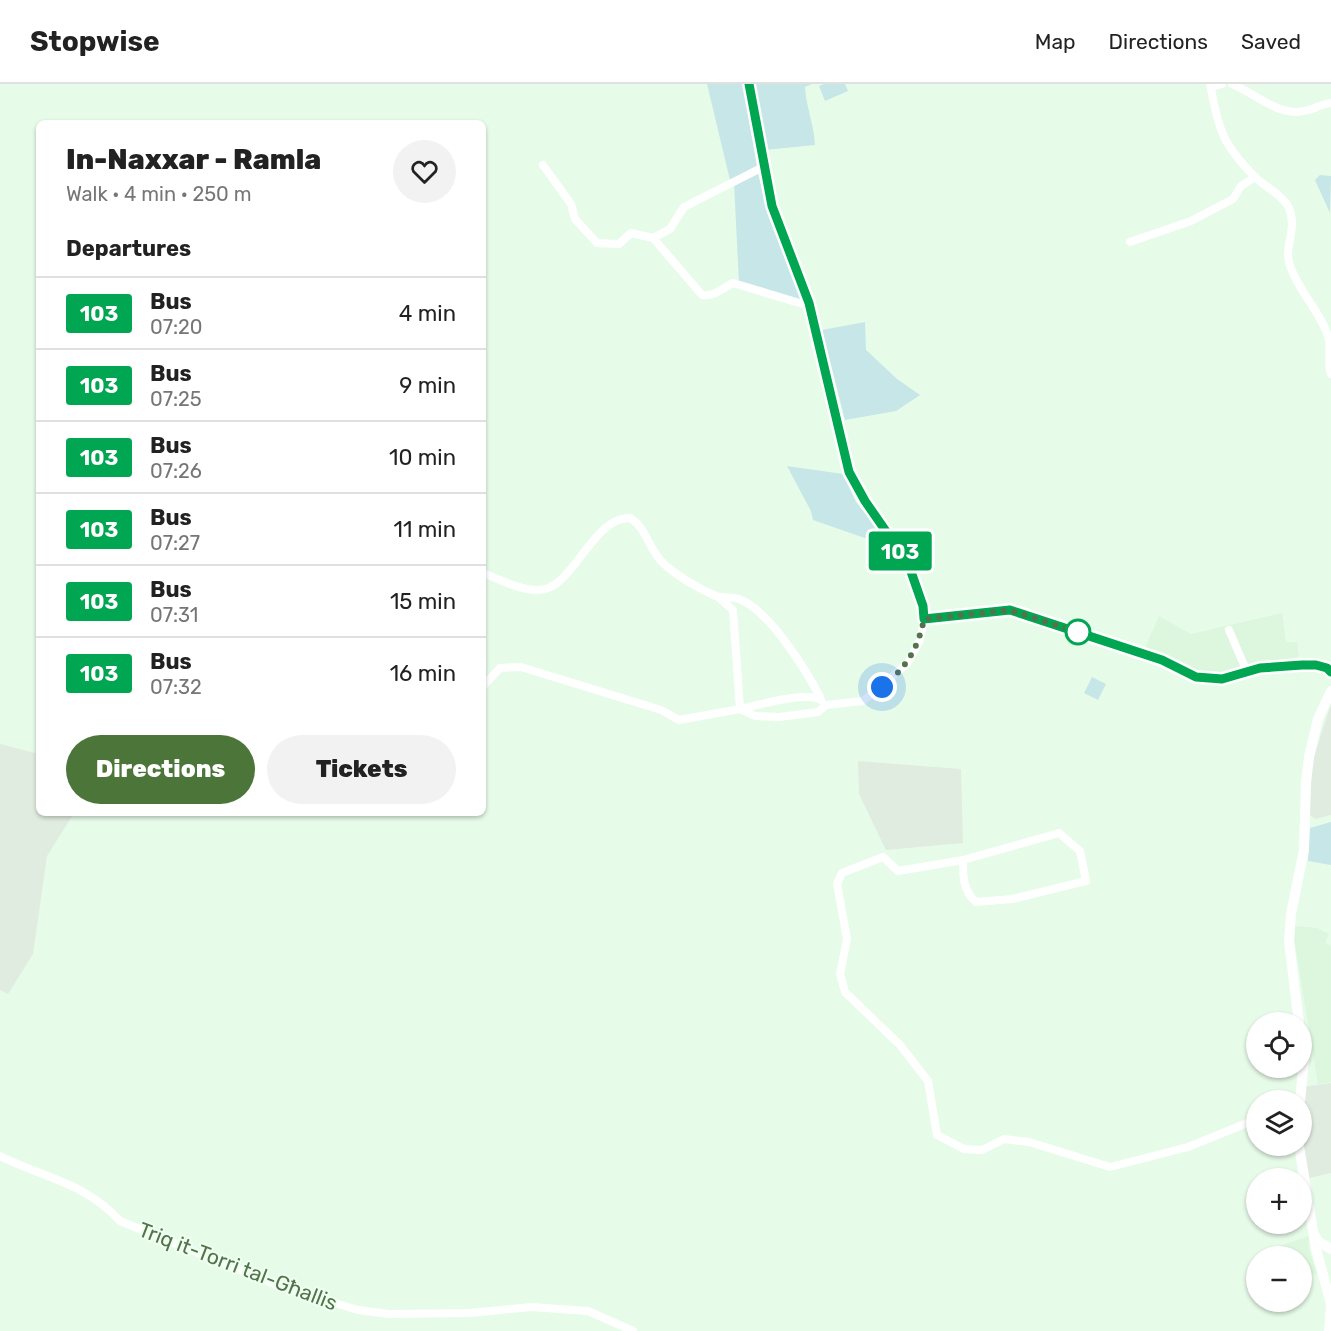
<!DOCTYPE html>
<meta charset="utf-8">
<style>
body{margin:0;font-family:Rubik,sans-serif;background:#f2f2f2;color:#222;height:100vh;display:flex;flex-direction:column;font-size:22px;white-space:nowrap}
*{box-sizing:border-box;margin:0}
p{font-size:20px;color:#767676}
.icon{flex:none;width:33px;height:33px;fill:none;stroke:currentColor;stroke-width:2;stroke-linecap:round;stroke-linejoin:round}
.map{position:relative;flex:1;overflow:hidden}
.panel{position:absolute;left:36px;top:36px;width:450px;height:696px;display:flex;flex-direction:column;background:#fff;border-radius:9px;box-shadow:0 2px 4px #0004}
.panel>*{flex:none}
.badge{padding:0 12px;border-radius:4px;font-size:21px;line-height:39px}
.controls{position:absolute;left:1246px;top:928px;display:grid;gap:12px}
.controls a{display:grid;place-items:center;width:66px;height:66px;border-radius:50%;background:#fff;box-shadow:0 2px 4px #0004;font-size:30px}
.you{position:absolute;width:30px;height:30px;margin:-15px;border:4px solid #fff;border-radius:50%;background:#1a73e8;box-shadow:0 0 0 9px #1a73e833}
.map>.badge{position:absolute;translate:-50% -50%;box-shadow:0 0 0 3px #fff}
h2{padding:0 30px;font-size:22px;line-height:54px}
.round{display:grid;place-items:center;flex:none;width:63px;height:63px;border-radius:32px;background:#f2f2f2}
.head{display:flex;align-items:center;justify-content:space-between;height:102px;padding:0 30px}
h1{font-size:28px;font-weight:800;line-height:45px}
.action{display:flex;gap:12px;margin-top:auto;padding:12px 30px}
.action a{flex:1;height:69px;border-radius:36px;background:#4c7639;color:#fff;font-size:24px;font-weight:800;line-height:69px;text-align:center}
.action a+a{background:#f2f2f2;color:#222}
ul{padding:0;list-style:none}
li{display:flex;align-items:center;gap:18px;height:72px;padding:0 30px;border-top:2px solid #e0e0e0}
li div{flex:1}
li b{display:block;font-size:22px}
li em{font-style:normal}
li .badge{min-width:66px;font-weight:700;text-align:center}
header{display:flex;align-items:center;gap:36px;box-sizing:border-box;height:84px;padding:0 30px;background:#fff;border-bottom:2px solid #e0e0e0}
header strong{font-size:28px}
nav{display:flex;gap:33px;margin-inline-start:auto;font-size:21px}
.map>svg:first-child{display:block}
.residential{fill:#dcf7dd}
.industrial{fill:#e1ece1}
.green{fill:#c6e6e8}
.lines{fill:none;stroke-linecap:round;stroke-linejoin:round}
.minor{stroke:#fff;stroke-width:8}
.secondary{stroke:#fff;stroke-width:10}
.line-casing{stroke:#fff;stroke-width:14}
.line{stroke:#00a651;stroke-width:9}
.walk{stroke:#54734d;stroke-width:6;stroke-dasharray:0 10.8}
.stop-dot{fill:#fff;stroke:#00a651;stroke-width:3}
.labels{text-anchor:middle;dominant-baseline:central;stroke-width:4.5;stroke-linejoin:round;paint-order:stroke}
.street-label{font-size:21px;fill:#54734d;stroke:#eefeef}
</style>
<header>
<strong>Stopwise</strong>
<nav><a>Map</a><a>Directions</a><a>Saved</a></nav>
</header>
<div class="map">
<svg width="1331" height="1247" viewBox="0 0 1331 1247">
<rect width="100%" height="100%" fill="#e7fbe9"/>
<g class="residential">
<polygon points="1282,529 1286,558 1297,558 1299,573 1266,578 1229,588 1205,589 1144,566 1159,532 1191,550"/>
<polygon points="1295,842 1317,844 1329,850 1325,859 1331,861 1331,998 1318,1000 1294,854"/>
<polygon points="1309,1152 1308,1162 1317,1190 1302,1194 1302,1173 1267,1173 1266,1167"/>
</g>
<g class="industrial">
<polygon points="1331,620 1331,731 1315,735 1309,730 1313,675"/>
<polygon points="0,660 39,670 39,729 74,729 47,772 33,870 8,910 0,906"/>
<polygon points="858,677 961,685 963,759 886,766 859,710"/>
<polygon points="1331,999 1331,1089 1305,1095 1302,1003"/>
</g>
<g class="green">
<polygon points="707,0 743,0 757,83 730,96"/>
<path d="M754,0H812L805,3C806,23 814,40 815,61L764,66Z"/>
<polygon points="824,0 845,0 848,7 825,17 819,2"/>
<polygon points="758,89 768,131 803,219 739,199 734,99"/>
<polygon points="1320,91 1331,92 1330,129 1315,96"/>
<polygon points="865,238 866,266 897,295 920,311 896,327 845,336 822,246"/>
<polygon points="787,382 843,390 856,418 887,456 882,460 813,436 811,427"/>
<polygon points="1092,593 1106,600 1098,616 1084,609"/>
<polygon points="1331,738 1331,781 1308,777 1310,744"/>
</g>
<g class="lines">
<g class="minor">
<path d="M1210,0C1219,45 1221,59 1255,93C1264,102 1284,112 1289,124C1298,146 1283,163 1290,182C1299,208 1321,228 1329,255C1331,267 1327,280 1331,290"/>
<path d="M1232,0C1257,10 1280,35 1308,26C1316,24 1322,20 1331,19"/>
<polyline points="1211,3 1222,0"/>
<polyline points="543,81 571,120 575,135 597,159 619,160 631,149 653,154 670,145 684,123 763,83"/>
<path d="M653,154L702,211C715,213 722,204 733,199L803,220L809,219"/>
<polyline points="1130,158 1191,137 1233,115 1241,102 1255,93"/>
<path d="M483,489C499,495 519,506 537,506C573,508 591,433 630,434C648,445 649,468 665,481C679,493 700,505 716,512C723,515 732,512 739,515C769,526 806,586 820,613"/>
<path d="M718,513L733,526L740,625C758,621 806,607 821,616"/>
<polyline points="1229,546 1247,588"/>
<polyline points="483,602 500,584 521,583 661,626 679,636 740,625 755,632 779,633 818,628 826,621 863,617 907,580 920,556 924,535"/>
<path d="M963,776C963,793 963,807 976,818L1012,815L1086,797L1080,767L1059,749L963,776L898,787L883,773L842,789L837,800L847,855L840,890L845,908L900,961L928,997L937,1051L964,1065L982,1066L1004,1055L1029,1058L1110,1083L1188,1063L1257,1035"/>
<path d="M0,1072C44,1094 86,1099 120,1137L279,1202L358,1226L389,1230L470,1229L531,1223L588,1227L633,1247"/>
</g>
<g class="secondary">
<polyline points="749,0 772,122 809,219 849,388 865,417 908,479 923,522 924,535 1010,526 1162,576 1196,593 1222,595 1260,584 1316,581 1327,584 1331,588"/>
<polyline points="1299,939 1289,858 1291,830 1304,766 1306,698 1309,673 1318,635 1331,607"/>
<polyline points="1300,1017 1304,976 1302,962"/>
<polyline points="1299,1062 1316,1165 1331,1220"/>
<polyline points="1315,1152 1319,1158 1331,1165"/>
<polyline points="1329,1247 1331,1220"/>
</g>
</g>
<g class="lines">
<g class="line-casing">
<polyline id="line" points="749,0 772,122 809,219 849,388 865,417 908,479 923,522 924,535 1010,526 1162,576 1196,593 1222,595 1260,584 1302,581 1316,581 1327,584 1331,588"/>
</g>
<use href="#line" class="line"/>
<path class="walk" d="M882,603C906,584 918,565 924,535L1010,526L1086,551L1078,548"/>
</g>
<circle class="stop-dot" cx="1078" cy="548" r="12"/>
<g class="labels">
<g class="street-label">
<text transform="translate(238 1182) rotate(21)">Triq it-Torri tal-Għallis</text>
</g>
</g>
</svg>
<div class="controls">
<a><svg class="icon" aria-label="locate" viewBox="0 0 24 24"><circle cx="12" cy="12" r="6"/><path d="M12 2v4M12 18v4M2 12h4M18 12h4"/></svg></a>
<a><svg class="icon" aria-label="layers" viewBox="0 0 24 24"><path d="M12 4l9 5-9 5-9-5zM3 14l9 5 9-5"/></svg></a>
<a>+</a>
<a>−</a>
</div>
<div class="you" style="left:882px;top:603px"></div>
<b class="badge" style="left:900px;top:467px;background:#00a651;color:#fff">103</b>
<section class="panel">
<div class="head"><div><h1>In-Naxxar - Ramla</h1><p>Walk · 4 min · 250 m</p></div><a class="round"><svg class="icon" aria-label="heart" viewBox="0 0 24 24"><path d="M12 20l-8-8c-3-5 5-10 8-4 3-6 11-1 8 4z"/></svg></a></div>
<h2>Departures</h2>
<ul>
<li><span class="badge" style="background:#00a651;color:#fff">103</span><div><b>Bus</b><p>07:20</p></div><em>4 min</em></li>
<li><span class="badge" style="background:#00a651;color:#fff">103</span><div><b>Bus</b><p>07:25</p></div><em>9 min</em></li>
<li><span class="badge" style="background:#00a651;color:#fff">103</span><div><b>Bus</b><p>07:26</p></div><em>10 min</em></li>
<li><span class="badge" style="background:#00a651;color:#fff">103</span><div><b>Bus</b><p>07:27</p></div><em>11 min</em></li>
<li><span class="badge" style="background:#00a651;color:#fff">103</span><div><b>Bus</b><p>07:31</p></div><em>15 min</em></li>
<li><span class="badge" style="background:#00a651;color:#fff">103</span><div><b>Bus</b><p>07:32</p></div><em>16 min</em></li>
</ul>
<div class="action"><a>Directions</a><a>Tickets</a></div>
</section>
</div>
